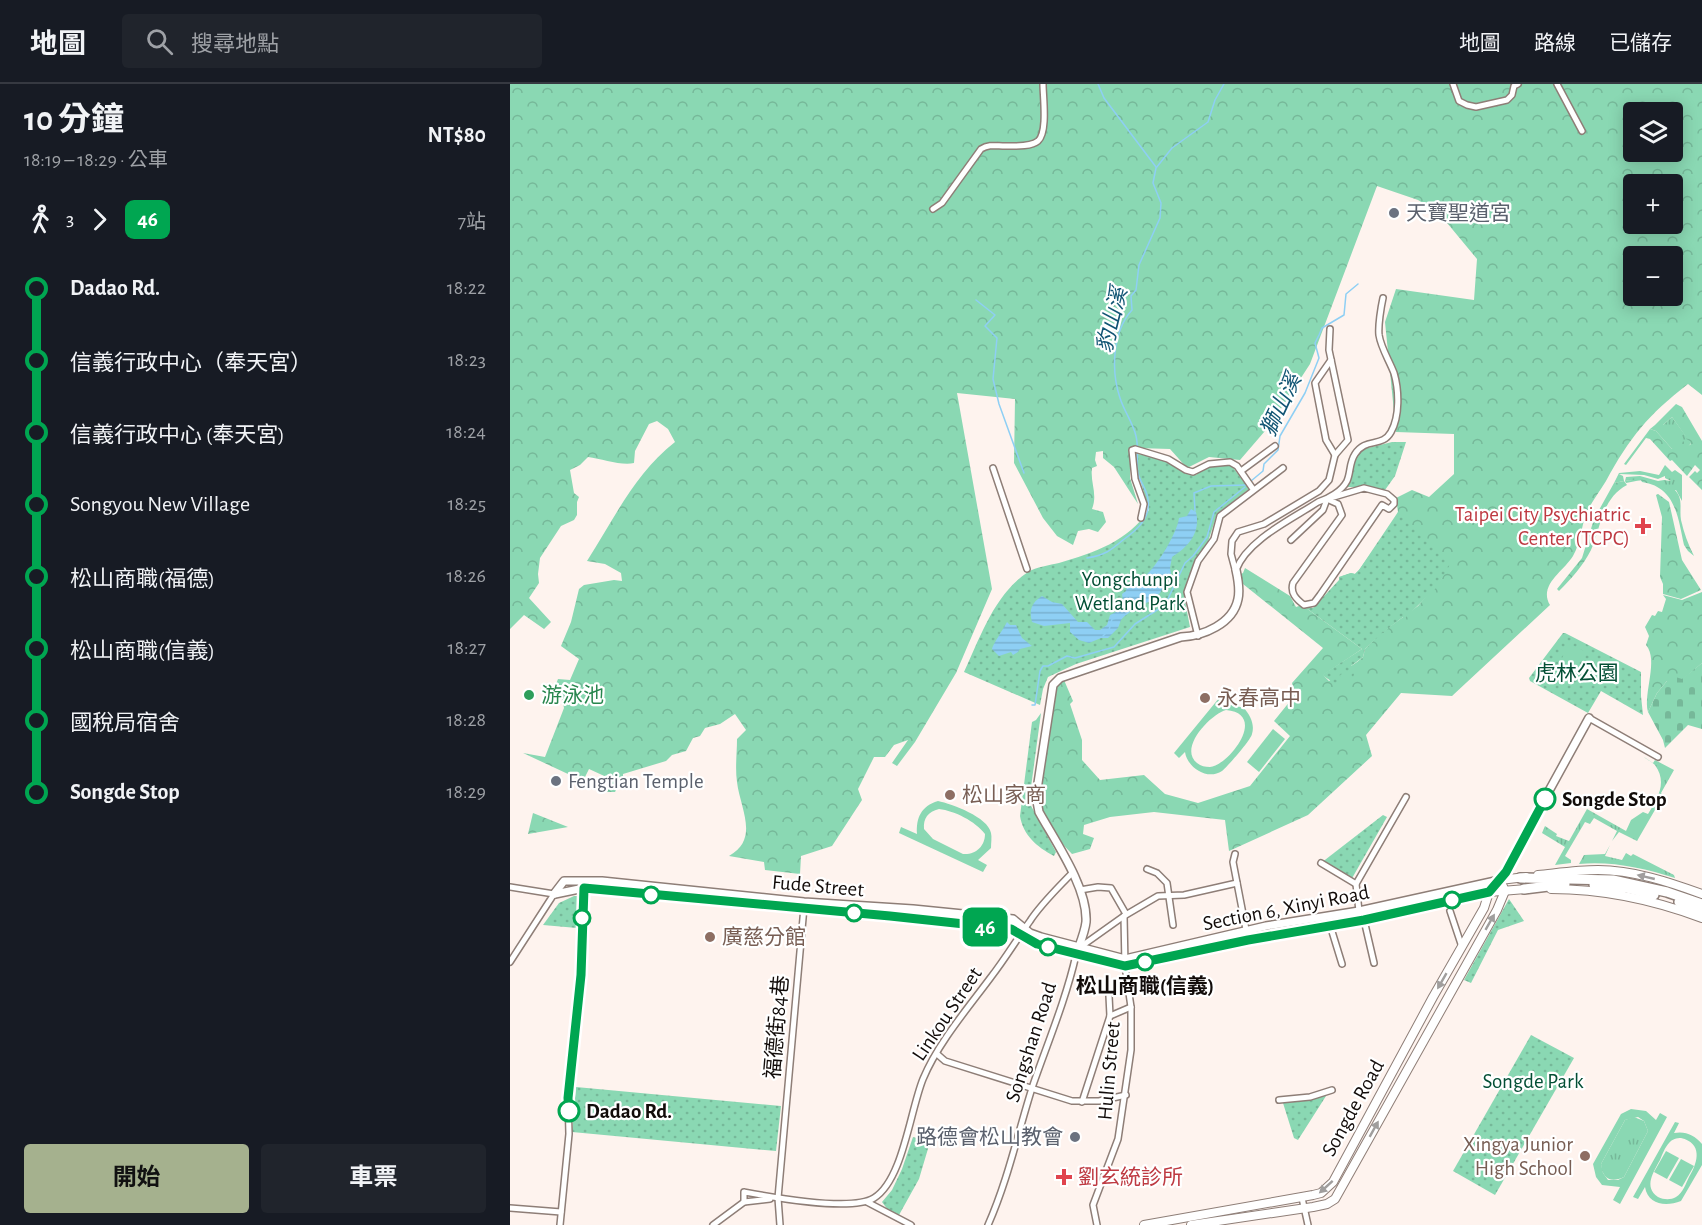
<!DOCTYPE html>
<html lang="zh-TW">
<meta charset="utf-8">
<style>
body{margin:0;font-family:"Alegreya Sans","Noto Sans TC",sans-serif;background:#20242c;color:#f1f3f6;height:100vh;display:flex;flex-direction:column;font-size:22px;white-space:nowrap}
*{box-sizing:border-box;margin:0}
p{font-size:20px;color:#9ea1a6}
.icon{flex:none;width:33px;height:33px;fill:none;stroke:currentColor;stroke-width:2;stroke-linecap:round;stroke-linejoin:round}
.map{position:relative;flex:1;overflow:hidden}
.details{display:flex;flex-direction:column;background:#171b24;width:510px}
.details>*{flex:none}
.badge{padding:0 12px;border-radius:9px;font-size:21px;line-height:39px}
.fabs{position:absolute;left:1113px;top:18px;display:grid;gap:12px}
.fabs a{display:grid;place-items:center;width:60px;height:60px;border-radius:6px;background:#171b24;box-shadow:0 3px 15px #0003;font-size:30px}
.map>.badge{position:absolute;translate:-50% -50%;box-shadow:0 0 0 3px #fff}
.legs{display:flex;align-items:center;gap:9px;height:66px;padding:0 24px;font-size:20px}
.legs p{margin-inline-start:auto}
.headline{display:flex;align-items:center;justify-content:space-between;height:102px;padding:0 24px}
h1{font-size:33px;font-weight:700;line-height:45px}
.button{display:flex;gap:12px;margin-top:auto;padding:12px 24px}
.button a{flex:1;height:69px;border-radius:6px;background:#a5b18e;color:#111;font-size:24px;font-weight:700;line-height:69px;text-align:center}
.button a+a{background:#20242c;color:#f1f3f6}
ul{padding:0 24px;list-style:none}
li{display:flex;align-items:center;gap:21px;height:72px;font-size:22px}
li i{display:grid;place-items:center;width:9px;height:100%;margin:0 8px;background:currentColor}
li i::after{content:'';width:15px;height:15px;margin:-8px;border:4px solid;border-radius:50%;background:#171b24}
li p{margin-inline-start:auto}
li:first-child i{background:linear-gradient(#0000 50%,currentColor 0)}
li:last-child i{background:linear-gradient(currentColor 50%,#0000 0)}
header{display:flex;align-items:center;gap:36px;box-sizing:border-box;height:84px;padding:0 30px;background:#171b24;border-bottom:2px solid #363941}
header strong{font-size:28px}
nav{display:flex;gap:33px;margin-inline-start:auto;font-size:21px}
.search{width:420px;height:54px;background:#20242c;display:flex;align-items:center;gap:15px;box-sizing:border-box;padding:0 21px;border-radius:6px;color:#9ea1a6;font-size:22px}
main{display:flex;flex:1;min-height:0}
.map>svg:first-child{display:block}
.grass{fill:url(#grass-tufts)}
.forest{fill:url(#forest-crowns);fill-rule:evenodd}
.cemetery{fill:url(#cemetery-stones)}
.park{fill:url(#park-dots)}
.garden{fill:#8ad8b3;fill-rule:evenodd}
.water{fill:url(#water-rules)}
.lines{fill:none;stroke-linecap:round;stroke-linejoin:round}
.stream{stroke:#8ecff4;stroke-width:1.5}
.minor-casing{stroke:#8e7e77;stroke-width:8}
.tertiary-casing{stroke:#8e7e77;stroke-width:10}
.secondary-casing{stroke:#8e7e77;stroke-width:10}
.trunk-casing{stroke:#8e7e77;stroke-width:12}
.minor{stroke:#fff;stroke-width:5}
.tertiary{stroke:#fff;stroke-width:7}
.secondary{stroke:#fff;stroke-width:8}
.trunk{stroke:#fff;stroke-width:9}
.oneway{fill:#a09e9d}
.line-1-casing{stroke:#fff;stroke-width:14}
.line-1{stroke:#00a651;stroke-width:9}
.worship-dot{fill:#6b7280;stroke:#fff;stroke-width:2}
.health-dot{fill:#e0444e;stroke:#fff;stroke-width:2}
.leisure-dot{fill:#2e9e5b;stroke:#fff;stroke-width:2}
.education-dot{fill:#8d6e63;stroke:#fff;stroke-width:2}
.stop-1-dot{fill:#fff;stroke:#00a651;stroke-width:3}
.labels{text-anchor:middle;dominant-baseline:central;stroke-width:4.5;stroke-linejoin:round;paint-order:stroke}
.worship-label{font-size:21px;fill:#5b616d;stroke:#fff;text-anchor:start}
.health-label{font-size:21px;fill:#be3a42;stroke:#fff;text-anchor:end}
.park-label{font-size:21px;fill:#034f35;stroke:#fff}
.leisure-label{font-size:21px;fill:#27864d;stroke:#fff;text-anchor:start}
.education-label{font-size:21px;fill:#785e54;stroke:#fff;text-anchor:start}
.stop-label{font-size:21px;font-weight:bold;fill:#120c0a;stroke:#fff;text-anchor:start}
.street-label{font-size:21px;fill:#120c0a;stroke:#fff}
.water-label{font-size:22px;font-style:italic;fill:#125574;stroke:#fff}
</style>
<header>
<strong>地圖</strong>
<div class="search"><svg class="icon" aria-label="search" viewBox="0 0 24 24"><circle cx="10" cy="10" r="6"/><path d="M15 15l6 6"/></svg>搜尋地點</div>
<nav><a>地圖</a><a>路線</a><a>已儲存</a></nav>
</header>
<main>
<section class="details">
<div class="headline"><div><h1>10 分鐘</h1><p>18:19 – 18:29 · 公車</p></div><b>NT$80</b></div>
<div class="legs"><svg class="icon" aria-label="walk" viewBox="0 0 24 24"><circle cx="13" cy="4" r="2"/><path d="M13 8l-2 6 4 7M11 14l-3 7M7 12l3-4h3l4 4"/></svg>3<svg class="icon" aria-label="forward" viewBox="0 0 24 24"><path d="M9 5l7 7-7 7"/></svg><b class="badge" style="background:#00a651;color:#fff">46</b><p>7站</p></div>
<ul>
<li><i style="color:#00a651"></i><b>Dadao Rd.</b><p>18:22</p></li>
<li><i style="color:#00a651"></i><span>信義行政中心（奉天宮）</span><p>18:23</p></li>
<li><i style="color:#00a651"></i><span>信義行政中心 (奉天宮)</span><p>18:24</p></li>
<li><i style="color:#00a651"></i><span>Songyou New Village</span><p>18:25</p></li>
<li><i style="color:#00a651"></i><span>松山商職(福德)</span><p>18:26</p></li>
<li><i style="color:#00a651"></i><span>松山商職(信義)</span><p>18:27</p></li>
<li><i style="color:#00a651"></i><span>國稅局宿舍</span><p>18:28</p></li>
<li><i style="color:#00a651"></i><b>Songde Stop</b><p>18:29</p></li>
</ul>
<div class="button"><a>開始</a><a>車票</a></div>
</section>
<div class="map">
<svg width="1192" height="1141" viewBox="0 0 1192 1141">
<defs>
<pattern id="grass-tufts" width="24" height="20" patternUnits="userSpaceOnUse" patternTransform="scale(1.5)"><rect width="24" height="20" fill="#8ad8b3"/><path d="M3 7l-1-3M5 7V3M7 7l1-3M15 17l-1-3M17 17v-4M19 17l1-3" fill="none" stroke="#76b899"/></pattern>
<pattern id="forest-crowns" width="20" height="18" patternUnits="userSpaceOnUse" patternTransform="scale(1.5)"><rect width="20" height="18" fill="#8ad8b3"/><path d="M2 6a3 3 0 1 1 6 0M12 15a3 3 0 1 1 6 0" fill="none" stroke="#76b899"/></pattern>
<pattern id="cemetery-stones" width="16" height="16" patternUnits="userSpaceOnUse" patternTransform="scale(1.5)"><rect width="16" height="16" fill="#8ad8b3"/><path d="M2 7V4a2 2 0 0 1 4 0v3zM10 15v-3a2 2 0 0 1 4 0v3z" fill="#76b899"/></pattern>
<pattern id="park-dots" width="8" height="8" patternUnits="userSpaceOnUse" patternTransform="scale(1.5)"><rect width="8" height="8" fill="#8ad8b3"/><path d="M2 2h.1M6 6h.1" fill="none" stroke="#76b899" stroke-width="1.8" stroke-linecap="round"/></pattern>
<pattern id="water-rules" width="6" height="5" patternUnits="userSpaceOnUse" patternTransform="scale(1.5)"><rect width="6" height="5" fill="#8ecff4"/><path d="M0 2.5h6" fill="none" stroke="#79b1d0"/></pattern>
</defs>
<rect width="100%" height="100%" fill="#fef3ee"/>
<g class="grass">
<polygon points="1162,333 1181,359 1178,363 1162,365 1146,347 1140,345 1145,341 1153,341"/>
<path d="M1155,381L1162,388L1165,386L1172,391V417L1166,406L1158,408C1143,398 1133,394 1115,397L1116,393L1130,392L1148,397L1154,396L1161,397L1155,394V392L1148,395L1134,391L1109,390L1113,392L1114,397L1104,399L1109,389L1130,387L1149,391Z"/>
<path d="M1134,673L1143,679L1145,676L1164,686L1151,709L1153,712L1127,757L1109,748L1102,757L1107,747L1084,734L1080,740L1075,738L1055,772L1061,776V779L1045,781L1055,763L1032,749L1035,742L1047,750L1046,752L1059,757L1077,725L1116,747L1121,736L1133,728L1138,730C1147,715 1158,699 1145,681C1142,678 1136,675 1134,673Z"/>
<path d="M1100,761L1095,772L1112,776L1116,769L1121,772L1123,770L1164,791L1165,794C1133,784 1102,777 1069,780L1074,771L1095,770Z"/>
<path d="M1124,1033L1134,1037L1138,1047L1114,1093C1101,1099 1092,1095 1091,1080L1115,1036Z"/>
</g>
<g class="forest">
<path d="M0,0H1192V311L1178,300C1138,331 1120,353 1096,397C1090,407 1082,417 1077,428C1071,442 1071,458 1063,472C1054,487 1028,501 1040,521L942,612L891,609L856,651L862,672L798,731L719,767L715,736L644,728L600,733L574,741L573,750L584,754L580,765L562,770C545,753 533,735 527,712L543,604L554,596L563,617L560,620L572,656V676L590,696L634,691L655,710L688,719L740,702L780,652L764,637L785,611L782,599L813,564L733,500L729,491L733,489L735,484L780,512L786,523L792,521L852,565L813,591L819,597L847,578L853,573L855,565L870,550L908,522L932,494L854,489L829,493L841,489L845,490L849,486L886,434L888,428L886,414L902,406L919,413L944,390V350L886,348L875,238L886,205L964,216L967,175L928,128L908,116L867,102L800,280L761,340L730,376L699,373L677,384L660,365L627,364L620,368V394L628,420L604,383L593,374V367L586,368L585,376L587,382L582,384C580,399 588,410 582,425L593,428L596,438L588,448L579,445L568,447L563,461L547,452L533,434L504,379L505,315L447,309L482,505L446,589L405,658L387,682L382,679L398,656L384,661L375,673H364L348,705L352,716L322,762L291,772L290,790L255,786L254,778L219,772C250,755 230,724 227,698C225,684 227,669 227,655L236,646L225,630L210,640L195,644L190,652L183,654L176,667L162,671L156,677L113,690V694L105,708H97L103,696L79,685L73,697L13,669L35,673L54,624L52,614L42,617V610L48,595L60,596L69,575L51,562L61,538L69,505L74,501L104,496L112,497L111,489L95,480L77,477C104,435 125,389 165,358L158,345L147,337L139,340L125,367L124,379C112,382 92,375 78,373L70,381L60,386L64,409L69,413L67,418V431L64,436L51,442L30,474L28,490L29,499L19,514L41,538L34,545L14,531L0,545ZM1124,28H1162V68H1124ZM1124,100H1162V140H1124ZM1124,172H1162V212H1124Z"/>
<polygon points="1166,320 1172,323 1192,357 1192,406 1179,393 1185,387 1187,389 1190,386 1185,381 1177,392 1162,376 1160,377 1140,355 1136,354 1116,381 1114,380 1140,345 1146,347 1162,365 1172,356 1178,362 1181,360 1162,333 1153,341 1145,341"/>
<path d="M1129,395L1144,398L1157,407L1164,405C1174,415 1169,423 1171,436C1174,449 1178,460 1184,472L1178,467L1174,461C1168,434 1166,403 1132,398L1131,396L1116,399L1115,397Z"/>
<path d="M1114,397L1117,401C1092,414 1091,443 1081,466C1073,482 1061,495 1049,507L1047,505L1072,474L1084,435L1104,399Z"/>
<polygon points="1148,410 1159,418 1172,476 1191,506 1171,515 1153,510 1153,500 1150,493 1152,433 1146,411"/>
<path d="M1192,508V579L1172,596L1157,597L1147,609L1138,628C1133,609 1149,576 1136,561L1139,552L1135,543L1142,531L1145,532L1148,527L1152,528L1156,515L1153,511L1172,516Z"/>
<polygon points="23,729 58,743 18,750"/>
</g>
<polygon class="cemetery" points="1192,579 1192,645 1178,641 1155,664 1153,656 1138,628 1147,609 1157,597 1159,591 1172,595"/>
<g class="park">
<polygon points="882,358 896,358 885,392 875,406 862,403 836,403 847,372 854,365"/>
<path d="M626,370L649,372L677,390L686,391C699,379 705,381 722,382L739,405L707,430L697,461L685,475L674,512L680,543L566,580L538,593L533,605L530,621L454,588C471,552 484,511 518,488C526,483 540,481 549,479C584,469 618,457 639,426L627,385Z"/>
<polygon points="888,428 911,452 942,477 927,503 895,534 893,533 871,550 855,565 853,573 841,582 845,586 843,594 840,596 834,589 830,591 833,600 824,599 812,591 852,565 792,521 803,524 829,496 829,493 841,489 845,490 849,486"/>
<polygon points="1053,549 1055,549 1131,588 1131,612 1133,631 1091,607 1078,629 1020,597 1019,594"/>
<path d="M531,629L519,718L546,768L544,772C527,763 513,751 510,732L522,638L526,636Z"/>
<polygon points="873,731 877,733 841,796 811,779"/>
<polygon points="64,812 71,812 67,844 33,841 49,819"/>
<polygon points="999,815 1014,837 988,846 961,899 954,896"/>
<polygon points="1021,951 1064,974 985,1111 943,1087"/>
<polygon points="66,1003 271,1022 266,1067 62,1048"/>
<polygon points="814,1010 816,1012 788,1056 784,1054 773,1019 793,1017"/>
<polygon points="403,1053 420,1058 409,1095 389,1131 378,1126 372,1118 382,1106 392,1085"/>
</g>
<g class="garden">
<polygon points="1059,560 1074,567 1060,594 1046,586"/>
<path d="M714,608L720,612L715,619L734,624C740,631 745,640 742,650C741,656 717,683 712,687C697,697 677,683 675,668L669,674L664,669ZM716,626C759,630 718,682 700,683C695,683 691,682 687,679C668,664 701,630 716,626Z"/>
<polygon points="763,645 775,655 749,688 737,678"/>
<path d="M428,717C442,720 478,733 481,749C482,753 481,759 481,764L468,776L477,781L473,788L389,749L391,743L407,750C406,734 411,722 428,717ZM429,725C445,727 465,737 475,750C475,762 466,771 453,770L423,755L414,745C413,734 418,728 429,725Z"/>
<path d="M1121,1025L1136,1027L1146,1036L1150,1029L1157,1033L1110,1120L1103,1116L1110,1103L1092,1101L1086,1093L1083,1080L1111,1030ZM1128,1033L1134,1037L1138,1047L1114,1093L1108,1096H1098L1093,1089L1091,1080L1115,1036Z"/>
<path d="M1165,1038L1169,1039L1164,1049C1176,1047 1184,1051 1192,1060V1081L1171,1117C1156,1123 1138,1121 1135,1103L1128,1115L1123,1113ZM1171,1054C1192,1059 1189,1077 1179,1093C1176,1099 1173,1109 1166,1113C1161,1116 1154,1116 1148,1113C1133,1103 1144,1087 1150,1076C1152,1071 1155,1063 1159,1059C1162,1055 1167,1054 1171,1054Z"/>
<polygon points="1156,1067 1169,1074 1157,1095 1144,1088"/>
<polygon points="1171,1075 1184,1082 1172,1103 1159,1096"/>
</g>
<g class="water">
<path d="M681,425L686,428C691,449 678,463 662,473L660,484L661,490L650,509L640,517L617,529L611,536L608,544L598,554H591L579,559L569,556L560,548V539L534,542L522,538C519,526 521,519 532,512L542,518L552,520L568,538H577L585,546H590L597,541L600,531L614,524L612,510L616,507L617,502C622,498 626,498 630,496C644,488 667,450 669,434L677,432Z"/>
<path d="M497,538L500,541H506L512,554L522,562L510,565L508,568L503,571L501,568L489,572L482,565C483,560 494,544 497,538Z"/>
</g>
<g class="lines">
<g class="stream">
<polyline points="588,0 594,14 646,83"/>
<polyline points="466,216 485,231 475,242 487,254 483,295 489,320 514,389"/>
<polyline points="741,397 753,387 754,380 768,366 770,352 795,309 809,274 805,259 809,251 812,244 834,231 836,210 848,200"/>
<polyline points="685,427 684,409 701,402 737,401"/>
<path d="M577,474C595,471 600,467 613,456C627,446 641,434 638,415C637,406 630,398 628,389C626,377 629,364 626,352C623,339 614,327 610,314C601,287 602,248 622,226L621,212L626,206L629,181L650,134L651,119L643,99L646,84L662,64L698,38L705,16L714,0"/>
<polyline points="611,534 619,528"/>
<polyline points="593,552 599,546 602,535 607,534"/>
<polyline points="522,621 525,621 530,587 533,582 538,582 557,572 565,574 604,563 625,540 655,521 675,479 683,472 697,453 704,428 735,403"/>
</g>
<g class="minor-casing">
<g id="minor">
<polyline points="943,0 949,17 957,21 966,23 997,16 1002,11 1004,2 1008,0"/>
<polyline points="1047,0 1072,47"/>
<path d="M423,125L432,119L471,65C479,60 486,62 495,62C504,62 521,63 528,57C538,48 533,13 533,0"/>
<polyline points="821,276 805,299 816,356 825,371"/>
<polyline points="483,384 517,485"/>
<polyline points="731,387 765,362"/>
<path d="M854,404L877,410L884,416V420L879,425L872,421L810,511L804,519L794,521C786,515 780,509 783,499L832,431L828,420L817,415Z"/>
<polyline points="631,434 634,420 625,395 622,366 625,365 658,375 676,386 683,388 699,380 720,378 727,382 743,405"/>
<polyline points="781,456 813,426 817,415"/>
<polyline points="725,485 721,470 722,457 728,448 754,440 809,407 819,396 825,371 838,356 819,266 820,245"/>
<path d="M726,486C737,456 782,435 808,418C818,415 832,407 837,397C841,388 839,379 845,370C856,353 872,364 881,348C890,332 889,306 884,289C879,276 871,264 869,251C868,242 871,223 873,214"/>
<polyline points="688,552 677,508 688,477 704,455 710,432 773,384"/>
<polyline points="1079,634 1148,673"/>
<polyline points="725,770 723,778 738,856"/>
<polyline points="811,779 846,800"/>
<polyline points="637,785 647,789 657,799 663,841"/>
<polyline points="0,803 44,810 0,878"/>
<polyline points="570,806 588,803 601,804 616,830"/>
<polyline points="849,827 846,800 896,713"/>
<polyline points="940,827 952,863"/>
<polyline points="854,836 864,879"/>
<polyline points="820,841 832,880"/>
<polyline points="569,864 614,832 648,812 674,811 727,799"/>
<polyline points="600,932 621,923"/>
<polyline points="427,970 435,977 562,1017 589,1017 616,1011"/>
<polyline points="769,1016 800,1013 822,1006"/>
<polyline points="572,1018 600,932 599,912"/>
<polyline points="792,1114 798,1141"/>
<path d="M234,1118V1108C261,1113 341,1128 364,1114C393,1096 400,1027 413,995C428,959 458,924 481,893C495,875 507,855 520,837C531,820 548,804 562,789"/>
<polyline points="357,1118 401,1141"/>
<polyline points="0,1124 51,1128"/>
<polyline points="50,1141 59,1050 58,1014 71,891 74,802"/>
<polyline points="203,1141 234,1118 260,1115"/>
<polyline points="270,1141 268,1114 294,823"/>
<path d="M478,1141C498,1096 508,1048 523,1001C538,958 556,915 566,871"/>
<polyline points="587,1141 583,1121 608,1055 621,966 621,923 615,882 614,832"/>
</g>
</g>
<g class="tertiary-casing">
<g id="tertiary">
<polyline points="44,810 54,797 92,797 294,818 403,825 503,835 520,849 531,853 615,875 756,842 849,827 990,796 1079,634"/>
<polyline points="45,810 74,804 380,832 501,845 527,860 615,882 738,856 854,836 979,808"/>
<path d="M568,865C571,857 575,847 576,838C578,804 545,757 529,728L526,712L543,601L550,594L671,553C693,552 723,540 728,515C730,506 728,495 726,486"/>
</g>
</g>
<g class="secondary-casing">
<g id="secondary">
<path d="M1028,791C1048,789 1068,786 1088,786C1123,786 1159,798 1192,810"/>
<polyline points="990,796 1016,793"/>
<path d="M1041,805C1093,805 1144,816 1192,834"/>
<polyline points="979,808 1017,805"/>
<polyline points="634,1141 803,1111 811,1109 823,1098 923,913 974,824 979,808 990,796"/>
<polyline points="681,1141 803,1123 817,1120 825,1115 987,826 995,807 990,796"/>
</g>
</g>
<g class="trunk-casing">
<g id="trunk">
<polyline points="1010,794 1103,796 1157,808 1192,820"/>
<polyline points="1084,801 1116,804 1144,811"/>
<polyline points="1014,805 1055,800"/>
<polyline points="1169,818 1192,827"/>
</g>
</g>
<use href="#minor" class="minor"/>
<use href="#tertiary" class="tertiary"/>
<use href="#secondary" class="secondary"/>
<use href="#trunk" class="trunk"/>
</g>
<defs><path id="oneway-solid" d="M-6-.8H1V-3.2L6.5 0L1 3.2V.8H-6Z" transform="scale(1.5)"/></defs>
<g class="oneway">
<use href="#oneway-solid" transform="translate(1136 793) rotate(-167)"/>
<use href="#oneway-solid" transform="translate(980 838) rotate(-60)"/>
<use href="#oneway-solid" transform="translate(932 897) rotate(120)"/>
<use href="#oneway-solid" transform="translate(864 1045) rotate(-61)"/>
<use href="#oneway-solid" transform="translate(816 1103) rotate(138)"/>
</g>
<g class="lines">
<g class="line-1-casing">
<polyline id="line-1" points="59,1027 58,1014 71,891 74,804 380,832 501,845 527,860 615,882 738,856 854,836 979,808 996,788 1035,715"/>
</g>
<use href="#line-1" class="line-1"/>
</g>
<g class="worship-dot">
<circle cx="884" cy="129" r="6"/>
<circle cx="46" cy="697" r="6"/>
<circle cx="565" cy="1053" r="6"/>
</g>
<g class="health-dot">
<path d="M1130 433h6v6h6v6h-6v6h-6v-6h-6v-6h6z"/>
<path d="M551 1084h6v6h6v6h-6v6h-6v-6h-6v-6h6z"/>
</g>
<circle class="leisure-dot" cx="19" cy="611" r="6"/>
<g class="education-dot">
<circle cx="695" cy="614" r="6"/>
<circle cx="440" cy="711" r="6"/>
<circle cx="200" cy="853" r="6"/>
<circle cx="1075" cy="1072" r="6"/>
</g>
<g class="stop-1-dot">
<circle cx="1035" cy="715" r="10"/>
<circle cx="141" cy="811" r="8"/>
<circle cx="942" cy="816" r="8"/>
<circle cx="344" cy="829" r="8"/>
<circle cx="72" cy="834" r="8"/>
<circle cx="538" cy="863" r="8"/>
<circle cx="635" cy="878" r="8"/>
<circle cx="59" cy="1027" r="10"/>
</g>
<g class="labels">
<g class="worship-label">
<text x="896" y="129">天寶聖道宮</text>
<text x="58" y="697">Fengtian Temple</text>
<text x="553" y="1053" text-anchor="end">路德會松山教會</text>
</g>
<g class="health-label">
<text x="1120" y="430">Taipei City Psychiatric<tspan x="1120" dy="24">Center (TCPC)</tspan></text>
<text x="568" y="1093" text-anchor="start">劉玄統診所</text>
</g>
<g class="park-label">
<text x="620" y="495">Yongchunpi<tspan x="620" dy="24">Wetland Park</tspan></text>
<text x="1067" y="589">虎林公園</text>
<text x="1023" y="997">Songde Park</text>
</g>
<g class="leisure-label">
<text x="31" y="611">游泳池</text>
</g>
<g class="education-label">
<text x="707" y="614">永春高中</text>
<text x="452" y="711">松山家商</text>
<text x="212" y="853">廣慈分館</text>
<text x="1063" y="1060" text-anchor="end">Xingya Junior<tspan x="1063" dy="24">High School</tspan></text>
</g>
<g class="stop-label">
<text x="1052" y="715">Songde Stop</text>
<text x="635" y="902" text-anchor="middle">松山商職(信義)</text>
<text x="76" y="1027">Dadao Rd.</text>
</g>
<g class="street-label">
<text transform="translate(308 802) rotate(5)">Fude Street</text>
<text transform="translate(776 824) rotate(-11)">Section 6, Xinyi Road</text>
<text transform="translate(437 930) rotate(-56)">Linkou Street</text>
<text transform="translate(267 943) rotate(-85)">福德街84巷</text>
<text transform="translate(521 958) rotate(-72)">Songshan Road</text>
<text transform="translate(599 987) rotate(-85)">Hulin Street</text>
<text transform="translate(843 1024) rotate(-61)">Songde Road</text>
</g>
<g class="water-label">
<text transform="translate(602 236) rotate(-76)">豹山溪</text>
<text transform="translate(771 321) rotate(-65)">獅山溪</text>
</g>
</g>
</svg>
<div class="fabs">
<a><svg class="icon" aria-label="layers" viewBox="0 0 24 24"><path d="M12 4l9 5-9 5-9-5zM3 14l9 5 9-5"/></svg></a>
<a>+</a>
<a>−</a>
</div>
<b class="badge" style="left:475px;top:843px;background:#00a651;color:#fff">46</b>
</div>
</main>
